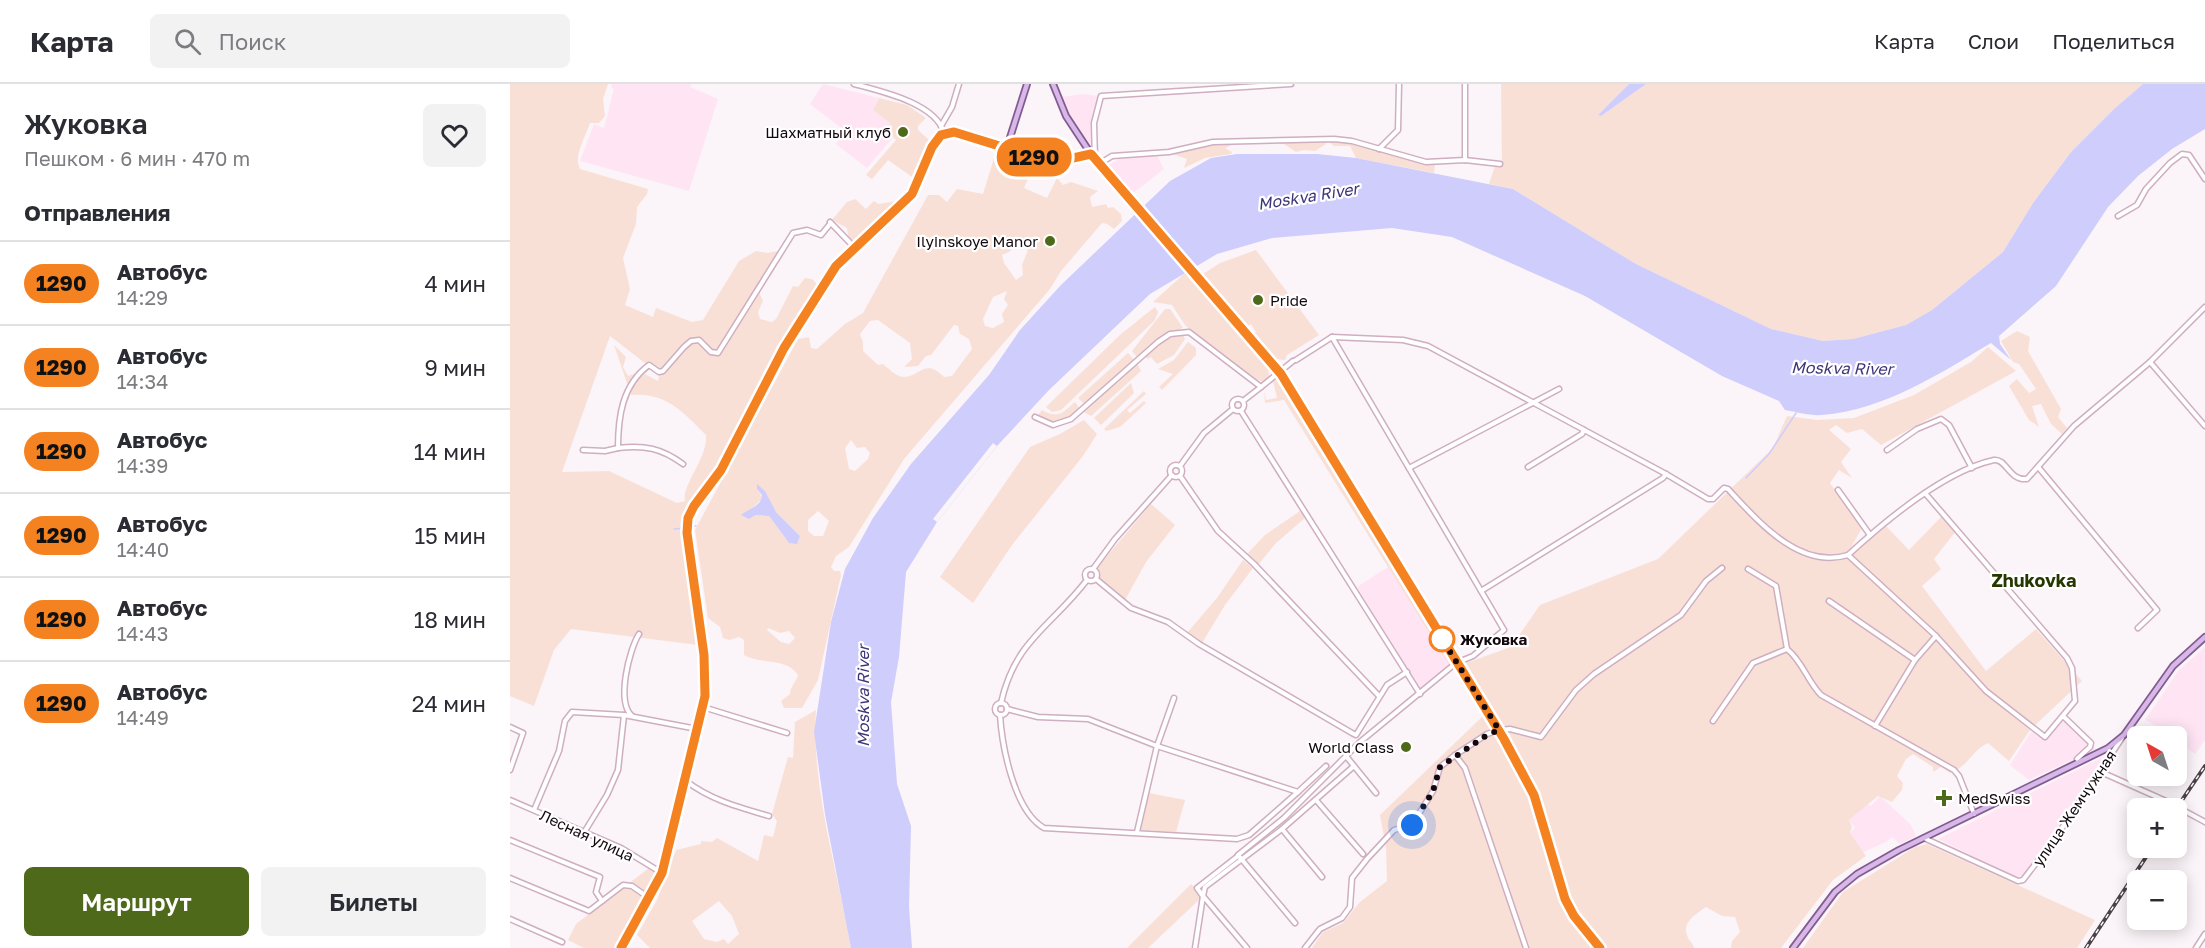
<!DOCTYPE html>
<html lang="ru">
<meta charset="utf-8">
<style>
body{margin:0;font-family:"Golos Text",sans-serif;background:#f2f2f3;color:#2b2b33;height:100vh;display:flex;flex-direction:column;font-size:22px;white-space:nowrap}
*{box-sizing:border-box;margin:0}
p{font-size:20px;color:#7c7c81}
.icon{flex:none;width:33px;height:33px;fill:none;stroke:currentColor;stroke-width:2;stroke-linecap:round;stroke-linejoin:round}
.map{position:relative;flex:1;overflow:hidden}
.panel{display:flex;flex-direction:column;background:#fff;width:510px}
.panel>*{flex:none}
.badge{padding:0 12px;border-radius:20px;font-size:21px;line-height:39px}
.needle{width:39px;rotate:321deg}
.buttons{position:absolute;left:1617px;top:642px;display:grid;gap:12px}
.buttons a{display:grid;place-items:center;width:60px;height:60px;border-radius:9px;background:#fff;box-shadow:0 3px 15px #0003;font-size:30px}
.you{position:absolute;width:30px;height:30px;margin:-15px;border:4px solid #fff;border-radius:50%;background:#1a73e8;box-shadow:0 0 0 9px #1a73e833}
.map>.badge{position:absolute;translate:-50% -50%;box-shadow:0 0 0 3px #fff}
h2{padding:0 24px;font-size:22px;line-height:54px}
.round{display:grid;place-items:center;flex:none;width:63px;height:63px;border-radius:9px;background:#f2f2f3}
.overview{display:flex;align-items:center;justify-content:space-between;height:102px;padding:0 24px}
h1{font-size:28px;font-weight:600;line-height:45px}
.primary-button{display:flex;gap:12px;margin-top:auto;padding:12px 24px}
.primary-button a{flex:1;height:69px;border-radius:9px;background:#4f691b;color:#fff;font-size:24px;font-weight:600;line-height:69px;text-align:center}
.primary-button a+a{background:#f2f2f3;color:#2b2b33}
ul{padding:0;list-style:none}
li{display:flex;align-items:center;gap:18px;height:84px;padding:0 24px;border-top:2px solid #e1e1e2}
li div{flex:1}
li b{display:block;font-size:22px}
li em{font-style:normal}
li .badge{min-width:66px;font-weight:700;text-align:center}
header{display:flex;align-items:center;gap:36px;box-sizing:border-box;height:84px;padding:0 30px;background:#fff;border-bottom:2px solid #e1e1e2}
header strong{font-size:28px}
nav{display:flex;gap:33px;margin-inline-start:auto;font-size:21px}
.search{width:420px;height:54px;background:#f2f2f3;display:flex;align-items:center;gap:15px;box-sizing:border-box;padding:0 21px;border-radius:9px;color:#7c7c81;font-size:22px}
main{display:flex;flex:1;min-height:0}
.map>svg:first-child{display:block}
.built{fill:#ffe5f4}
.green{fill:#f9e0d7;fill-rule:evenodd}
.water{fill:#cecdfc}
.pier{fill:#fbf4f8}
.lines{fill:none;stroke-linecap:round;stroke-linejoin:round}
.stream{stroke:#cecdfc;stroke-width:1.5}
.minor-casing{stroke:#cfaec1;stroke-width:7}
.major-casing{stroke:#825c91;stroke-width:8}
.minor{stroke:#fff;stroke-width:4}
.major{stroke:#d8b8e8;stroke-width:4.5}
.rail-casing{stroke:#4b4146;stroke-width:4}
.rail{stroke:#fff;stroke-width:1.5;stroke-dasharray:4.5;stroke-linecap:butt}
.line-casing{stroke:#fff;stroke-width:14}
.line{stroke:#f58220;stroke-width:9}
.walk{stroke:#13080e;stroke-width:6;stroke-dasharray:0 10.8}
.poi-dot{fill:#4f691b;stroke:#fff;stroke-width:2}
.stop-dot{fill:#fff;stroke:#f58220;stroke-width:3}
.labels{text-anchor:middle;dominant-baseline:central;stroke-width:4.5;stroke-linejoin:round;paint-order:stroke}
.poi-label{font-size:15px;fill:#13080e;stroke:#fff;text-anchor:end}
.stop-label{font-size:15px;font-weight:bold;fill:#13080e;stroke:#fff;text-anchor:start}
.street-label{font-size:15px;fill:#13080e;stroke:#fff}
.water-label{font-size:16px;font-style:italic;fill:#3d3578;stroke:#fff}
.quarter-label{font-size:18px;font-weight:bold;fill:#263700;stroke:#fff}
</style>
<header>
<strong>Карта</strong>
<div class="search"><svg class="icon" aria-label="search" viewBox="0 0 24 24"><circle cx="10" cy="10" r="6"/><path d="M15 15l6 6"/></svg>Поиск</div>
<nav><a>Карта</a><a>Слои</a><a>Поделиться</a></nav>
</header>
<main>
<section class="panel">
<div class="overview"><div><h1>Жуковка</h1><p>Пешком · 6 мин · 470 m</p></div><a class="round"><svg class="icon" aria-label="heart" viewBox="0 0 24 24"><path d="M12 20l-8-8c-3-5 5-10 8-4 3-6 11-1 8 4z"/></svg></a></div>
<h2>Отправления</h2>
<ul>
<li><span class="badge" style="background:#f58220;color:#111">1290</span><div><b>Автобус</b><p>14:29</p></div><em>4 мин</em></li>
<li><span class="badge" style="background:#f58220;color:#111">1290</span><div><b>Автобус</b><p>14:34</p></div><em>9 мин</em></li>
<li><span class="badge" style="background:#f58220;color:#111">1290</span><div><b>Автобус</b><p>14:39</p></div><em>14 мин</em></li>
<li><span class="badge" style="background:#f58220;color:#111">1290</span><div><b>Автобус</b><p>14:40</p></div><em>15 мин</em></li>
<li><span class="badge" style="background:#f58220;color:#111">1290</span><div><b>Автобус</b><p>14:43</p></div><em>18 мин</em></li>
<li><span class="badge" style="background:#f58220;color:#111">1290</span><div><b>Автобус</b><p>14:49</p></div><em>24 мин</em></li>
</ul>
<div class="primary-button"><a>Маршрут</a><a>Билеты</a></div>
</section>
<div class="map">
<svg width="1695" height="864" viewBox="0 0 1695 864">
<rect width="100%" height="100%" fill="#fbf4f8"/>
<g class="built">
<polygon points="102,0 181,0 180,3 208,15 179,107 70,77 84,40 94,44 104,5 101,4"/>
<polygon points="313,0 369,14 363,26 380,39 384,52 357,84 326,60 335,47 300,20"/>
<polygon points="572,10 590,12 590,22 584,28 583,39 585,67 569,48 551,13"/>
<polygon points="647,71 654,85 622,110 599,84 599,81 609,75"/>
<polygon points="878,483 939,581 910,606 847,503"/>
<polygon points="1695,563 1695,656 1685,670 1667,656 1666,652 1635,636 1669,586"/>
<polygon points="1555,636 1586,665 1519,696 1500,681 1523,645 1536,655"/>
<polygon points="1595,672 1515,791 1505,793 1428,755"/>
<polygon points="1370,712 1401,741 1406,752 1390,760 1382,753 1376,758 1351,769 1338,750 1345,744 1339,736 1357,720 1361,722"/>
</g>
<g class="green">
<path d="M0,0H98L93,15L95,32L89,39H80C76,52 63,71 70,85L138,105L137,110L127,123L126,140L113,174L120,205L115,221L143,233L146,224L182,238L193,236L229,177L246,167L257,169L269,167L247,204L253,217L248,228L250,235L262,238L266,235L283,202L288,203L295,194L302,195L308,201L270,264L216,370L209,376L196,401L178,421L173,450L188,561L61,545L44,566L24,622L0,612ZM100,252L149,290L148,297L131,288L118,292L113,283L116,273L104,261L121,311C156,308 173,328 196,351C198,374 171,402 175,417L167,419L99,387L52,388Z"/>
<polygon points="991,0 1119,0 1088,31 1091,32 1136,0 1633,0 1604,25 1561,68 1523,119 1493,168 1422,226 1396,241 1343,255 1313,257 1261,245 1126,180 1003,105 979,100 985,82 992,84"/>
<polygon points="369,14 397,21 416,34 408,42 408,46 420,57 410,74 405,95 378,76 362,95 356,91 386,56 376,45 380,39 363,26"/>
<polygon points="752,58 816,58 816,60 805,67 793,66 786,68 774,60"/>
<path d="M819,58C855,58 889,75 925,81L924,89L846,74L840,62H824Z"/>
<polygon points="726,59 715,64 722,68 721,70 695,74 674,84 677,75 663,70 710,60"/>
<path d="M488,70L499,76L505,73L524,81L514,104L537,114L547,94L553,101L561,98L588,107L580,113L582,123L596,120L598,124L603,123L611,130L612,137L604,145L597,140L592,139L551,187L540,205L394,375L339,463L326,472L321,483L324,487H330L331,491L308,596L292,624H274L271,617L280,610C280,603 286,598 288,591C276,573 251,581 234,571V556L229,553L219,556L213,554L210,543L198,534L185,446L288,255L299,253L301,264L307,265L335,240L353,229L418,111H429L437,118L447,105L473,110L485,71ZM506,160L518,166L512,181L513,191L506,196L494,179L492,171L499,168ZM497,207L494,215L498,221L492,230L494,238L483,244L475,242L473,235L483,213ZM368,236L400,259L402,275L394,283L408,282L416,272L421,271L444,241L448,242L450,250L459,255L462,265L442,292L434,293C413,271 408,298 389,292C384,290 378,284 373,280L368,281L353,267V258L350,250L360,237ZM341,356L347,364L355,363L360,369L358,375L345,387L339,385L335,364ZM247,405L255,407L264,426L290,452L276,455L259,432L246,431L241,434L238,428L253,414ZM308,427L319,437L313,452H304L298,447V436ZM258,544L270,549L279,547L285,554L279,560L271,558L257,546Z"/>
<polygon points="345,115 356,125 364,117 368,120 387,117 344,158 338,152 337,144 322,136 337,118"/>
<polygon points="746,166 809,251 777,271 775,276 766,275 744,250 746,248 741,240 737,243 690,192 710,179"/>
<polygon points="675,189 758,284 759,292 755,298 747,296 685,250 675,241 662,221 643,218"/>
<polygon points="645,223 648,228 645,236 551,326 542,328 536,323 611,250"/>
<polygon points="655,225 660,225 673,244 650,253 627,273 622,267"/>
<polygon points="1507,247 1520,253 1518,267 1551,325 1548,333 1557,344 1552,350 1541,340 1531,320 1522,322 1529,343 1519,336 1499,302 1507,295 1519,309 1526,305 1509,280 1503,278 1491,257"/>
<polygon points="673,250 675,255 664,271 647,280 641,273 638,275 635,272 657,254"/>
<polygon points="678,258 686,264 686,271 652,306 649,303 663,290 648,285 664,276"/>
<path d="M1478,263L1506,287L1371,361L1352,345L1337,349L1326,341L1319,346L1341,365L1331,378L1342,394L1329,386L1320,399L1352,444L1341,463L1376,442L1399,466L1433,431L1446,447L1424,475L1431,485L1412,502L1476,587L1526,545L1572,597L1520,646L1499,677L1478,659C1462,666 1458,683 1440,689L1431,683L1423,688V683L1403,670L1396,675L1387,692L1393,699L1392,706L1382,718L1368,712L1339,736L1342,743L1340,749L1356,772L1323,796L1271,864H1221L1222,857L1230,848L1225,833L1212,832L1196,823C1188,829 1172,837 1177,851C1178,856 1183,859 1184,864H802L813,848L833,839L850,818L877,797L876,763L870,731L973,632L988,651L997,648L956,579L1001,563L1030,521L1148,475L1263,364L1277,332L1307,336L1344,334L1404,311L1461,278Z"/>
<polygon points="618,269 624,276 575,321 568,314"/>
<polygon points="627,279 631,287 581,332 574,328"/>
<polygon points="768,296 940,578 939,581 774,316 755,319 754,306 756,316 767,314 763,297"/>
<polygon points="621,299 624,309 591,341 584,334"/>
<polygon points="634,307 636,310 617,326 620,329 634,317 636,319 610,343 596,347 594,345"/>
<path d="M565,318L570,325C557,337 544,342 528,331L532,326C547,335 553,329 565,318Z"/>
<polygon points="574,336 587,350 573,372 502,461 463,519 430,493 520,363 550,350"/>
<polygon points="641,420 665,441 636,478 615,516 589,495 586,485"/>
<polygon points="790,427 795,434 766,459 748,481 737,470 755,451"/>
<polygon points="733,476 743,484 715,521 692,559 677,549 707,514"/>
<path d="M306,626C301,706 328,786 341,864H140L127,851L147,816L166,766L191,760V757L202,758L207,754L248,777L254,751L263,753L267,737L262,730L278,673L283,674L285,638ZM209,817L222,832L229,850L218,860L214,855L207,858L194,855L182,837Z"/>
<polygon points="639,709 675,716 666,748 631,746"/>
<polygon points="1417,760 1585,836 1567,864 1293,864 1333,808 1405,763"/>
<polygon points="139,784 147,788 106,864 74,864 58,856 66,840"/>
<polygon points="681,800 692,813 638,864 617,864"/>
</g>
<g class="water">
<polygon points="1119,0 1136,0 1091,32 1088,31"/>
<path d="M1633,0H1695V45L1662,65L1628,92L1598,123L1546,202L1489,252L1490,260L1501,276L1481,259C1429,290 1374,326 1312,331C1300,332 1287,328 1275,326L1269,317L1212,292L1075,212L942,153L882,144L762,154L707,170L640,210L539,306L487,362L427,438L396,488L389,573L381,618L387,700L401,742L399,823L402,864H341L315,730L304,648L321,538L335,485L363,434L401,380L479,291L510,246L551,201L660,97L701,74L727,70H807L846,74L1003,105L1126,180L1261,245L1313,257L1343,255L1396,241L1422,226L1493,168L1523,119L1561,68L1604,25Z"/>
<path d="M247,400L255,407L266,428L290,452L287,460L279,459L259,432L246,431L239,435L231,431C238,425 252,422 252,411L247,405Z"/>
</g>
<g class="pier">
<polygon points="630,122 685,187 679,191 625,128"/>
<polygon points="483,359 487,362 427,438 423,435"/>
</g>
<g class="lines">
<g class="stream">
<polyline points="1236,394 1259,370 1286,329"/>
<polyline points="180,443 186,442"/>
<polyline points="164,445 175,444"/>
</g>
<g class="minor-casing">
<g id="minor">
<path d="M344,0C370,7 426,19 434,49"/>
<polyline points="431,42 442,23 449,0"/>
<polyline points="869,65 888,46 889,0"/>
<polyline points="585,76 584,39 591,12 781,0"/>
<polyline points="955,76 955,0"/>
<polyline points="589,80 602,72 659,68 703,58 824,55 842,57 916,78 955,76 990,80"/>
<polyline points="1608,132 1627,121 1636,105 1660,79 1672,70 1679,71 1695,95"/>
<polyline points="320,138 345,164"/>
<polyline points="822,253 893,256 918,262 1156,390"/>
<polyline points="1640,278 1695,342"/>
<circle cx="728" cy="321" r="6"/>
<polyline points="733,317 751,303"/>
<polyline points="731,327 910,610"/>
<polyline points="525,333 543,341 561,335 648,258 660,250 679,248 751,303 783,277"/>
<polyline points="73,366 95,367 108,364"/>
<polyline points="1377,366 1407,345 1431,335 1439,341 1462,384"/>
<path d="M173,380C151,364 135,361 108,364C108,333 112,301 139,281L149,288L153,287L174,263L181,257L189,256L201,268L208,269L283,149L297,146L311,151L320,140"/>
<circle cx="666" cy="387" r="6"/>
<polyline points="670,382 694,349 723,325"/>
<polyline points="1018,383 1072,350 1074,346"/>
<polyline points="899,384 1049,305"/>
<polyline points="1529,384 1647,526 1628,544"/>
<polyline points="670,392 708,447 744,480 869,612"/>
<polyline points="1328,406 1360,451"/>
<path d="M1338,471C1375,437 1434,387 1484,376C1496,374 1499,397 1517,395L1564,342L1640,278L1695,223"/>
<circle cx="581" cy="491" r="6"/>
<polyline points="583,485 605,455 662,391"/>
<path d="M1238,485L1266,502L1277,565C1293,578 1297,597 1311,611L1444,686L1449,692L1464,730"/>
<polyline points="586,495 621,524 658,538 689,560 842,649 846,651 877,601 897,588"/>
<path d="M971,507L1153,394L1156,390L1198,415H1203L1214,404L1218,405C1248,437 1289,486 1338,471L1426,552L1476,607L1535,653L1565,617L1562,584L1557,574L1415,409"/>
<polyline points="1319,517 1405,576 1365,642"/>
<polyline points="1405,576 1426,552"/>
<circle cx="491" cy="625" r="6"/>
<path d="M491,619C505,556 541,543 577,496"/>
<polyline points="193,623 277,649"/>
<polyline points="497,625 528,633 578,635 647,662 788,708 816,682"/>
<path d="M490,631C492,662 504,727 534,744L727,755L739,751L788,708"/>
<path d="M122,632C106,618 119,566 129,550"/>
<polyline points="1554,633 1581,659 1580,663 1567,675"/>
<polyline points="1203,637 1243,579 1277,565"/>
<polyline points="0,643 13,649 0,686"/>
<polyline points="945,671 955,684 1016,864"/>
<polyline points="836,672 844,682"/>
<polyline points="1591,688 1656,717 1695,738"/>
<path d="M176,697C201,716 228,723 259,732"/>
<polyline points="0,716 111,764 152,789"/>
<polyline points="806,716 853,770"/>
<polyline points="24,726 49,667 55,637 62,628 114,631 187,645"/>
<polyline points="772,745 812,793"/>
<polyline points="75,747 97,711 108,686 114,631"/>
<polyline points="627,748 647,662 664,614"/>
<polyline points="1414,754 1508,797 1513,796 1544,756 1612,654"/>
<polyline points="0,756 90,793 86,808 92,817"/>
<polyline points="0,794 79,827 113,801 122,802 139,814"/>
<polyline points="692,811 687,804 728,772"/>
<polyline points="693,812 695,803 772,745 844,682 866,709"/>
<polyline points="0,835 52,858"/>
<polyline points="785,839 728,771 774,734 850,658 946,579 963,572 994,546 822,253 786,276"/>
<polyline points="685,864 693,812 737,864"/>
<polyline points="795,864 810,845 832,834 840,823 842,794 857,775 884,746 902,741 923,707 930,683 945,671 977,650 989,646 1000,645 1031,653 1066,606 1084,590 1171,531 1196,497 1212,484"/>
<polyline points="1686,864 1695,850"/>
</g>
</g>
<g class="major-casing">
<g id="major">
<polyline points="543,0 556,32 581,70 771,290 994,655 1024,711 1055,815 1063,832 1090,864"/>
<polyline points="497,63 517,0"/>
<polyline points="111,864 152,789 195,612 194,571 177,449 178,434 184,422 211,386 274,264 320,190 330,177 398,116 429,53 444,48 535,75 581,70"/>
<polyline points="1283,864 1325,808 1347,790 1389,766 1598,664 1614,651 1663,582 1695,553"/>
</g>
</g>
<use href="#minor" class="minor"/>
<use href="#major" class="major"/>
<g class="rail-casing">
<g id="rail">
<polyline points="1666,725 1695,682"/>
<polyline points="1576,864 1642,764"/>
</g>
</g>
<use href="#rail" class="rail"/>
</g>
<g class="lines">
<g class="line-casing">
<polyline id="line" points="111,864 152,789 195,612 194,571 177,449 178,434 184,422 211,386 274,264 326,182 402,110 422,63 431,51 444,48 528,74 563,74 581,70 771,290 994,655 1024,711 1055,815 1064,832 1090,864"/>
</g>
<use href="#line" class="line"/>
<polyline class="walk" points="902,741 923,707 930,683 977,651 989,646 932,555"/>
</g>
<g class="poi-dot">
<circle cx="393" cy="48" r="6"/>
<circle cx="540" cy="157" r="6"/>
<circle cx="748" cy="216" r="6"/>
<circle cx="896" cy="663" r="6"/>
<path d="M1431 705h6v6h6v6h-6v6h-6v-6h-6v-6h6z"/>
</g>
<circle class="stop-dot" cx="932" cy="555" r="12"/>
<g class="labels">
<g class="poi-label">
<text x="381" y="48">Шахматный клуб</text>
<text x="528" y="157">Ilyinskoye Manor</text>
<text x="760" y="216" text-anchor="start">Pride</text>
<text x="884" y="663">World Class</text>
<text x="1448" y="714" text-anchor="start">MedSwiss</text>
</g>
<g class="stop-label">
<text x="950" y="555">Жуковка</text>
</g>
<g class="street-label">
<text transform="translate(1564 724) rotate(-56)">улица Жемчужная</text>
<text transform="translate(77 751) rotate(25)">Лесная улица</text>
</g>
<g class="water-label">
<text transform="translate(798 112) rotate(-9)">Moskva River</text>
<text transform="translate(1332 284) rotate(1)">Moskva River</text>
<text transform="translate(353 612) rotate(-90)">Moskva River</text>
</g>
<g class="quarter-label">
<text x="1524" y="496">Zhukovka</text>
</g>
</g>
</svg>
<div class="buttons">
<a><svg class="needle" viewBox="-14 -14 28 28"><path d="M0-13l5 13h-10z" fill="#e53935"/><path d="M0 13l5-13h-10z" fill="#7c7c81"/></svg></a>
<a>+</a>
<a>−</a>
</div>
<div class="you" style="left:902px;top:741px"></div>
<b class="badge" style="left:524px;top:73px;background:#f58220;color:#111">1290</b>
</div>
</main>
